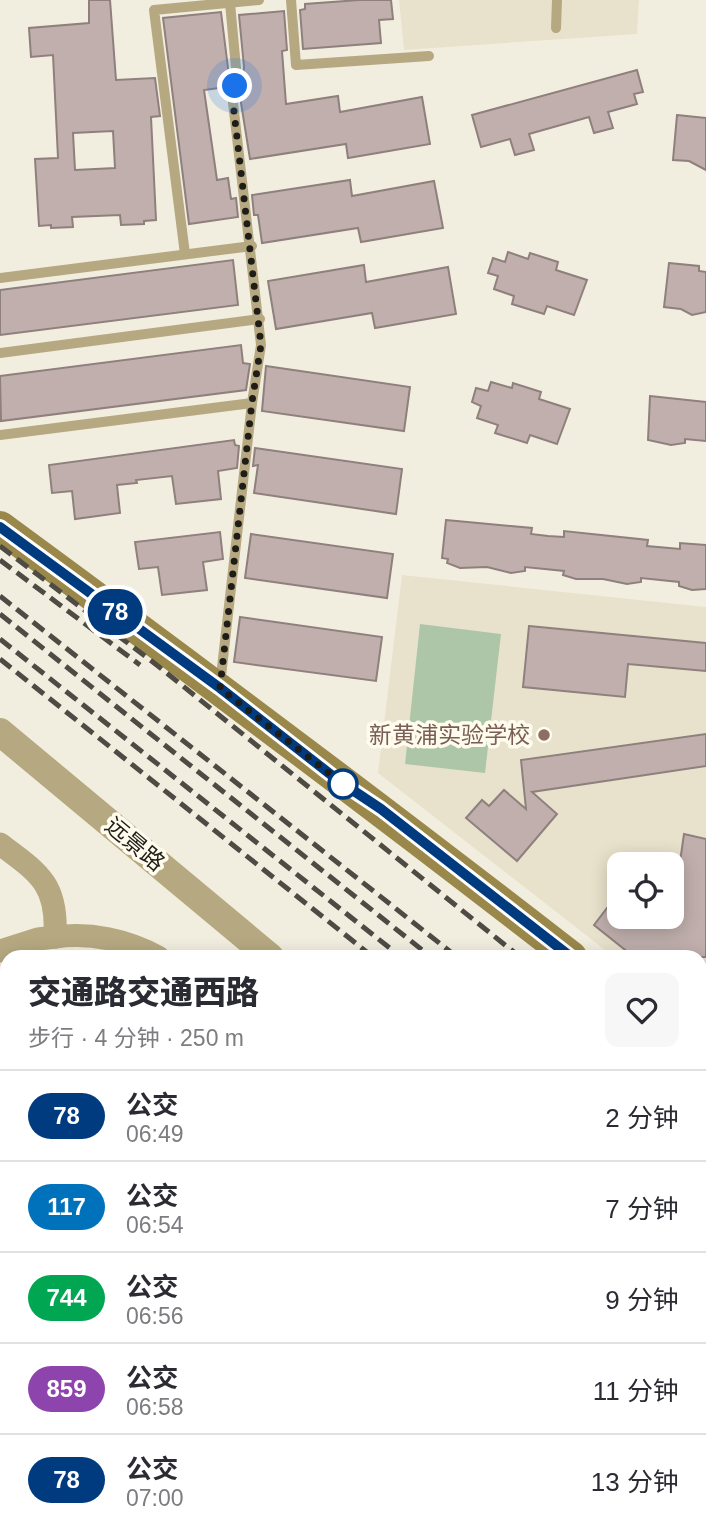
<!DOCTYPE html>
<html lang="zh">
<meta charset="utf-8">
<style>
body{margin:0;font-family:Arial,"Noto Sans SC",sans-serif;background:#f7f7f7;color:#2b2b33;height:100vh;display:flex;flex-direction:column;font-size:26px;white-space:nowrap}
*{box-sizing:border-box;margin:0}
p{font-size:23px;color:#7c7c81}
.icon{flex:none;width:38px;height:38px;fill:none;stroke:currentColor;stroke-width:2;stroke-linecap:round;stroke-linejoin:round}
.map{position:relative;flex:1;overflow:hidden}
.side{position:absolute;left:0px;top:950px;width:707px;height:590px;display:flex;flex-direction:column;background:#fff;border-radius:21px 21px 0 0;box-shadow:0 4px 18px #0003}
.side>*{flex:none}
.badge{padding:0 14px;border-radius:23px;font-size:24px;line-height:46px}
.controls{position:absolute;left:607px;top:852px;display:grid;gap:14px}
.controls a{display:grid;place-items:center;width:77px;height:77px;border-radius:14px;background:#fff;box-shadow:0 4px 18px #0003;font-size:35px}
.you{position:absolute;width:35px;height:35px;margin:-18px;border:5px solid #fff;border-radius:50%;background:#1a73e8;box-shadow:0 0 0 10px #1a73e833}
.map>.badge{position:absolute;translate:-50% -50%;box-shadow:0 0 0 4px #fff}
.round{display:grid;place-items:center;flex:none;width:74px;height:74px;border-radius:14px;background:#f7f7f7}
.overview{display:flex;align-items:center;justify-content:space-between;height:119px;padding:0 28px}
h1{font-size:33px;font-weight:800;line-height:52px}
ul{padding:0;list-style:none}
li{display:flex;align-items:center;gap:21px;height:91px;padding:0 28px;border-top:2px solid #e1e1e2}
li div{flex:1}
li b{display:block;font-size:26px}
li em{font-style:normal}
li .badge{min-width:77px;font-weight:700;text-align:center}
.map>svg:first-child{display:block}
.built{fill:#e8e2cc;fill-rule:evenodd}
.green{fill:#aec6a8}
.water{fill:#9ccce7}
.building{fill:#c0afad;stroke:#8f807d;stroke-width:2;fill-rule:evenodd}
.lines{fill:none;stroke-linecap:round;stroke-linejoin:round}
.service{stroke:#b6a982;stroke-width:10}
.minor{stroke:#b6a982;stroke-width:23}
.tertiary{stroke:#b6a982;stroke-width:28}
.secondary{stroke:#9a874a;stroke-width:32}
.rail{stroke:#4d4b43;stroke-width:5;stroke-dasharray:14 7;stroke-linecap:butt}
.line-casing{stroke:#fff;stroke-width:16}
.line{stroke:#003b80;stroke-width:10}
.walk{stroke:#1f1d18;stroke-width:7;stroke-dasharray:0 12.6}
.education-dot{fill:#8d6e63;stroke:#fffbed;stroke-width:2.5}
.stop-dot{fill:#fff;stroke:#003b80;stroke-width:3.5}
.labels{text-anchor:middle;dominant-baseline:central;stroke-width:7;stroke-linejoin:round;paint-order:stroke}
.education-label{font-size:23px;fill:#785e54;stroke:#fffbed;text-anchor:end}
.street-label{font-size:23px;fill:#1f1d18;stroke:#fffbed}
</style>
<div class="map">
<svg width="706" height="1539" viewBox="0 0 706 1539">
<rect width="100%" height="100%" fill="#f2eedf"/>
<g class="built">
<polygon points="399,0 639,0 637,34 404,50"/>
<path d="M402,575L706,607V1022L700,1021V957H614L378,773ZM620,864H672V917H620Z"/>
</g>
<g class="green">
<polygon points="420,624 501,634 485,773 405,764"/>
<polygon points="369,1533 470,1533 462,1539 361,1539"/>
</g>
<g class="water">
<polygon points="0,1233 7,1233 7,1344 0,1353 0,1312 4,1305 0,1268"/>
<polygon points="482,1533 601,1533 605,1539 474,1539"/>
</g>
<g class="building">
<path d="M89,0H110L116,80L155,78L160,116L151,117L156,220L144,221V224L121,225L120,215L72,217L73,227L51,228V225L39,226L35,159L58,158L53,55L31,57L29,28L89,23ZM113,131L115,168L75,170L73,133Z"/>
<polygon points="359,0 391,0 393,19 379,20 381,43 303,49 300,10 305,9 305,4"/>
<polygon points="284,11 287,50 282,51 286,104 338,96 340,112 422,97 430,144 348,158 346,144 250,159 241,103 244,67 239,15"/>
<polygon points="221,12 228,68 226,87 204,90 217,180 228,178 231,199 236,198 238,217 189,224 163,18"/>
<polygon points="637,70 643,92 634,94 637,104 608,112 613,128 594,133 589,117 529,134 534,150 515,155 510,139 481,147 472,115"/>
<polygon points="677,115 706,118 706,170 689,161 673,160"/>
<polygon points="350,180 352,196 434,181 443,228 361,242 358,228 262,243 258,215 254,215 252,195"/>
<polygon points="508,252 528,259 530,253 558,262 556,270 587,280 574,315 547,306 544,314 512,304 514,296 494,289 498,276 488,273 493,258 505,262"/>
<polygon points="233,260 238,305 0,335 0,290"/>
<polygon points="669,263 699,266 699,271 706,272 706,312 692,315 681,309 664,307"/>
<polygon points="364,265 366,282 448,267 456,314 375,328 372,313 276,329 268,281"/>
<polygon points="241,345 243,363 250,364 246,390 1,421 0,376"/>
<polygon points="266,366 410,387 404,431 262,411"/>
<polygon points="491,382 512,388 513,383 541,392 539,399 570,409 557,444 530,435 527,443 495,433 498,425 477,418 481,406 472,402 476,388 488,391"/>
<polygon points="650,396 706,402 706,441 685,439 685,443 671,445 648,440"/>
<polygon points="234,440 235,445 239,446 237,468 218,471 221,499 176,504 172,476 136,480 137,483 117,485 120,513 75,519 72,491 52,493 49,465"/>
<polygon points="255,448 402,469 396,514 254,493 258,465 253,466"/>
<polygon points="446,520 532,528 531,534 548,536 564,537 564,531 648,540 647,546 680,549 680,543 706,545 706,589 692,590 679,586 679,582 641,578 641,582 627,584 603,579 576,579 563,575 564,571 525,567 525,571 511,573 487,567 460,568 447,563 448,559 442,558"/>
<polygon points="220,532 223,559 203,562 207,590 162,595 158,567 139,569 135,542"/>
<polygon points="251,534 393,554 387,598 245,578"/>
<polygon points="240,617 382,637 376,681 234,662"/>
<polygon points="529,626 706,643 706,671 628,664 625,697 523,687"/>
<polygon points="706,734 706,766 532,792 557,814 517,861 466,818 482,800 489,806 504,790 526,809 521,760"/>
<polygon points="684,834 706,839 706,957 634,957 594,925 620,891 620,917 672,917"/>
</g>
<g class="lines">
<g class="service">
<polyline points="291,0 296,65 429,56"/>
<polyline points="556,28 557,0"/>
<polyline points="185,254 154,10 259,0"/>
<polyline points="0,278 252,246"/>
<polyline points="0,353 260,319"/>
<polyline points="0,435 252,403"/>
<polyline points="220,685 252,403 261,345 233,103 236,68 230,3"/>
</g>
<g class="minor">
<path d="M0,844C39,873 58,884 55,937C90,932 127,940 158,957"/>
<polyline points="0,951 38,939 55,937"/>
<polyline points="700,1425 706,1438"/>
</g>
<g class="tertiary">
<polyline points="0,732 270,957"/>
<polyline points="700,1318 706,1322"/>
</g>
<g class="secondary">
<path d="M0,527C192,668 383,811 571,957"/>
<polyline points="700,1058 706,1063"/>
</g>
<g class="rail">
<polyline points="0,546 158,666 520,957"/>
<polyline points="0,560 140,665"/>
<polyline points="0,596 457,957"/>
<polyline points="0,614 431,957"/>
<polyline points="0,639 401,957"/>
<polyline points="0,659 373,957"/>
<polyline points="700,1101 706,1105"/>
<polyline points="700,1114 706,1119"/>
<polyline points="700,1150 706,1154"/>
<polyline points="700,1171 706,1176"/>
<polyline points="700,1203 706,1209"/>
<polyline points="700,1218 706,1223"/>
</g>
</g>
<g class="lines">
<g class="line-casing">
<polyline id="line" points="0,527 220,688 339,781 381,809 571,957"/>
</g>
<use href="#line" class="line"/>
<polyline class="walk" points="235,86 233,103 261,345 252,402 220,688 343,784"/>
</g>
<circle class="education-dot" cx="544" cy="735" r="7"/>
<circle class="stop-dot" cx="343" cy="784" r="14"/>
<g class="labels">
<g class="education-label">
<text x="530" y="735">新黄浦实验学校</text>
</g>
<g class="street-label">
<text transform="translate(135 844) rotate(40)">远景路</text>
</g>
</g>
</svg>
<div class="controls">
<a><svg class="icon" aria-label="locate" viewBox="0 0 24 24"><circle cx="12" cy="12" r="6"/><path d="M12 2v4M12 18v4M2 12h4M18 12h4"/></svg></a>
</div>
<div class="you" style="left:235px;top:86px"></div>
<b class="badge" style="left:115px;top:612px;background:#003b80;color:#fff">78</b>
<section class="side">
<div class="overview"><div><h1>交通路交通西路</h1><p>步行 · 4 分钟 · 250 m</p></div><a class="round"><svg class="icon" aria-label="heart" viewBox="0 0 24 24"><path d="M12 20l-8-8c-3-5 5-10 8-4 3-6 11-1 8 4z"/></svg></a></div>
<ul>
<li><span class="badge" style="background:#003b80;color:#fff">78</span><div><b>公交</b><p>06:49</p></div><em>2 分钟</em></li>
<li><span class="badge" style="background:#0072bc;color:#fff">117</span><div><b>公交</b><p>06:54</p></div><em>7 分钟</em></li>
<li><span class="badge" style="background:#00a651;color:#fff">744</span><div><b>公交</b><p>06:56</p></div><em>9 分钟</em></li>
<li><span class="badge" style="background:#8e44ad;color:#fff">859</span><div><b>公交</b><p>06:58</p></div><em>11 分钟</em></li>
<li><span class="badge" style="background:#003b80;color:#fff">78</span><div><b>公交</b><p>07:00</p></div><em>13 分钟</em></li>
</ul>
</section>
</div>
